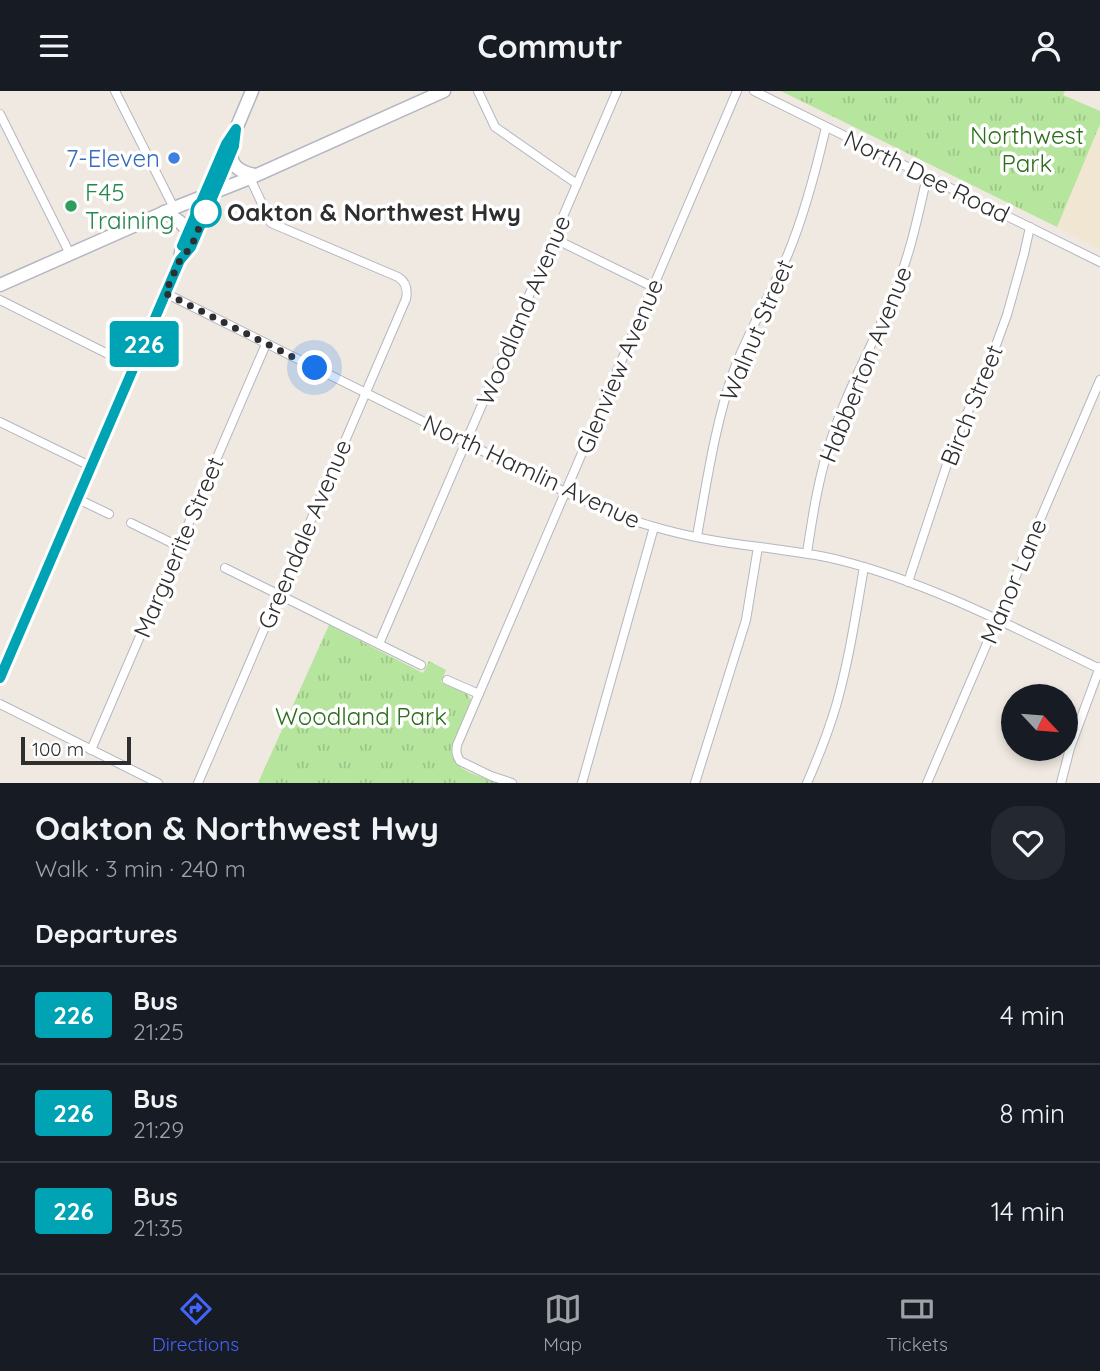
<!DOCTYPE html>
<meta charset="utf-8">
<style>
body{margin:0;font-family:Quicksand,sans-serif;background:#242831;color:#f1f3f6;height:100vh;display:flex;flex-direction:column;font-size:26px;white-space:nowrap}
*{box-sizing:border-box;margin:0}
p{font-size:23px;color:#9ea1a6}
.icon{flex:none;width:38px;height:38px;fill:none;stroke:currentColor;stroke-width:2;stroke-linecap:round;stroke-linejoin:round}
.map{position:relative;height:692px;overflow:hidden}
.details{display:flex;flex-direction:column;background:#171b24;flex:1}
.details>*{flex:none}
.badge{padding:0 14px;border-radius:5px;font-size:24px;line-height:46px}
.needle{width:46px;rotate:116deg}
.fabs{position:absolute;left:1001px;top:593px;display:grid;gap:14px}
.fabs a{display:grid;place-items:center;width:77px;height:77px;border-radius:50%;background:#171b24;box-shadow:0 4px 10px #0003;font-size:35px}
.scale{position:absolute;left:21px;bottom:18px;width:110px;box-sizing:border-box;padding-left:7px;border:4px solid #2e2e2e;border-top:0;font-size:19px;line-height:24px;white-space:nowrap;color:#2e2e2e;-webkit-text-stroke:5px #fff;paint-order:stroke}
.you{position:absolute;width:35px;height:35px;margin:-18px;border:5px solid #fff;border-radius:50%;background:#1a73e8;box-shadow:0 0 0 10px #1a73e833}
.map>.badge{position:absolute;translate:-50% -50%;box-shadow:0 0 0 4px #fff}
h2{padding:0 35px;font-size:26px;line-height:63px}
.round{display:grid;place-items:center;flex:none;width:74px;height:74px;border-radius:28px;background:#242831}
.summary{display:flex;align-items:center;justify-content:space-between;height:119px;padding:0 35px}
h1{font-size:33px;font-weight:700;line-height:52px}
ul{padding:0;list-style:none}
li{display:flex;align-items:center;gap:21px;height:98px;padding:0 35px;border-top:2px solid #363941}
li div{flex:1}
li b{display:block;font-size:26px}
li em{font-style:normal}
li .badge{min-width:77px;font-weight:700;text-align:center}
header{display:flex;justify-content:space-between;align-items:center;height:91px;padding:0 35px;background:#171b24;font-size:32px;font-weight:700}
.tab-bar{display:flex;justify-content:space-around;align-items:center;height:98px;border-top:2px solid #363941;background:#171b24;font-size:19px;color:#9ea1a6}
.tab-bar a{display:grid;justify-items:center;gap:4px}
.tab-bar .selected{color:#4264fb}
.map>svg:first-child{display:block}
.education{fill:#f0e6d1}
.grass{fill:url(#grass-tufts)}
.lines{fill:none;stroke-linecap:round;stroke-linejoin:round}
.minor-casing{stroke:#b4b7c1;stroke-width:10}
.secondary-casing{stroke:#b4b7c1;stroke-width:15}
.minor{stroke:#fff;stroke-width:8}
.secondary{stroke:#fff;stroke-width:12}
.line-casing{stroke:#fff;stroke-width:16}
.line{stroke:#00a3b4;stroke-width:10}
.walk{stroke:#2e2e2e;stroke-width:7;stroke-dasharray:0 12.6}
.shop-dot{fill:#3f7fe0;stroke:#fff;stroke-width:2.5}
.leisure-dot{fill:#2e9e5b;stroke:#fff;stroke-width:2.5}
.stop-dot{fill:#fff;stroke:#00a3b4;stroke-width:3.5}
.labels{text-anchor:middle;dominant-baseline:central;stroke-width:7;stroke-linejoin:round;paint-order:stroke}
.park-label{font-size:24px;fill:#2c6e1b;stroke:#fff}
.shop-label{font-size:24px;fill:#366cbe;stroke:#fff;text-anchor:end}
.street-label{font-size:24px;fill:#2e2e2e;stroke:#fff}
.leisure-label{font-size:24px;fill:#27864d;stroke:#fff;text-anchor:start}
.stop-label{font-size:24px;font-weight:bold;fill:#2e2e2e;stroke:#fff;text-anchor:start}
</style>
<header><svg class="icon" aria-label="menu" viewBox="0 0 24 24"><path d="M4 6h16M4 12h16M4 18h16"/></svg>Commutr<svg class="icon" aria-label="person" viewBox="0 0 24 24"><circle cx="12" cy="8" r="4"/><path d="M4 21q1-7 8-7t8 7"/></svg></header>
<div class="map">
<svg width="1100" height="692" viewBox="0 0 1100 692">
<defs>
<pattern id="grass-tufts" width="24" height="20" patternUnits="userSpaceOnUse" patternTransform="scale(1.75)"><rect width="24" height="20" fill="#b6e59e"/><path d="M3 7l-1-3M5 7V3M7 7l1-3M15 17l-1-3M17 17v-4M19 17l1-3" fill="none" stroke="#9dc588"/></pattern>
</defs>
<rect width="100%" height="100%" fill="#efe9e1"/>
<polygon class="education" points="1100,33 1100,158 1057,136"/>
<g class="grass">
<polygon points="781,0 1065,0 1063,4 1100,20 1100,33 1057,136"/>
<path d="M329,534L423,582L429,570L446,579L441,591L467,603L471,609L452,654C447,680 481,685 500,692H258Z"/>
</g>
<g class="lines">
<g class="minor-casing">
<g id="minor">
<polyline points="115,0 174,117"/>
<polyline points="478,0 495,36 577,93"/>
<polyline points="754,0 1100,171"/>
<polyline points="0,23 70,163"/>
<polyline points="553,147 653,196"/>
<path d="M165,202L565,401C594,414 624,428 655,436C689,446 725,452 760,456C786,460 813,462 839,469C930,492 1015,537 1100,578"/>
<polyline points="0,209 134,276"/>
<polyline points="0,331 92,376"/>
<polyline points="78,408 109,423"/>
<polyline points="131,432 178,455"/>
<path d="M697,445C707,390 715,333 734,279C749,239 771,203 788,163C805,122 816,79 826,36"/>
<path d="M807,462C812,429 817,395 827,362C841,312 866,267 887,219C907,176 917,131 927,85"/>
<polyline points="225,477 421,574"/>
<polyline points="908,491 953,355 992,265 1007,224 1024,163 1030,136"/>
<polyline points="379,553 617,0"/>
<polyline points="447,589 479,603"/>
<polyline points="0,613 158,692"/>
<polyline points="91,659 266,253"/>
<path d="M198,692L406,208C408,198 406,191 398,186L271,132L250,87"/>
<path d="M512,692L491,685L460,670C456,664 456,660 457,654L737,0"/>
<polyline points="582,692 654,436"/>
<polyline points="695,692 746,529 758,456"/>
<path d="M807,692C818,667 828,642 836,615C849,570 856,522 864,476"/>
<polyline points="927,692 1100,289"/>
<polyline points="1061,692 1070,657 1100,576"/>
</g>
</g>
<g class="secondary-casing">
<g id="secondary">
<path d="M231,63C231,77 244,82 255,84"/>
<path d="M164,121C175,127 183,131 188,142"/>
<polyline points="0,194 174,117 250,87 444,0"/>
<polyline points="0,587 180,168 182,155 203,106 226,53 236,38 252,0"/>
</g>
</g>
<use href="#minor" class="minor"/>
<use href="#secondary" class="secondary"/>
</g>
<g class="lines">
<g class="line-casing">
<polyline id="line" points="0,587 180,169 191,156 222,84 234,55 236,38 226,53 182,155"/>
</g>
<use href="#line" class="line"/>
<polyline class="walk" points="206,121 207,118 191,156 180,169 165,202 315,277"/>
</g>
<circle class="shop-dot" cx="174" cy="67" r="7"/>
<circle class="leisure-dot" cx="71" cy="115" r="7"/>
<circle class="stop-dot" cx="206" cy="121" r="14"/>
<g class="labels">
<g class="park-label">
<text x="1027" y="44">Northwest<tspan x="1027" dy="28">Park</tspan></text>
<text x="361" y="625">Woodland Park</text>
</g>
<g class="shop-label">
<text x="160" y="67">7-Eleven</text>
</g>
<g class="street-label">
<text transform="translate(927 85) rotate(26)">North Dee Road</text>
<text transform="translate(523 219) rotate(-67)">Woodland Avenue</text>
<text transform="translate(756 239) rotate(-67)">Walnut Street</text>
<text transform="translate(865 273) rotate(-68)">Habberton Avenue</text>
<text transform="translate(619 275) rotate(-67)">Glenview Avenue</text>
<text transform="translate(971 314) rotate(-68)">Birch Street</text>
<text transform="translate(532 380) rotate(25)">North Hamlin Avenue</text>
<text transform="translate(304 443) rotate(-67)">Greendale Avenue</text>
<text transform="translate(178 456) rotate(-67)">Marguerite Street</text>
<text transform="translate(1013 490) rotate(-67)">Manor Lane</text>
</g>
<g class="leisure-label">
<text x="85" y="101">F45<tspan x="85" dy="28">Training</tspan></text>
</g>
<g class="stop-label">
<text x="227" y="121">Oakton &amp; Northwest Hwy</text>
</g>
</g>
</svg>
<div class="fabs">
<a><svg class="needle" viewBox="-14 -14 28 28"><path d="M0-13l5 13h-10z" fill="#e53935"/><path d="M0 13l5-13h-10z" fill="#9ea1a6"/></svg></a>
</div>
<div class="scale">100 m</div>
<div class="you" style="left:315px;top:277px"></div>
<b class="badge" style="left:144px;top:253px;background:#00a3b4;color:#fff">226</b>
</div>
<section class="details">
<div class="summary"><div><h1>Oakton &amp; Northwest Hwy</h1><p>Walk · 3 min · 240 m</p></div><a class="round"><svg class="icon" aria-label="heart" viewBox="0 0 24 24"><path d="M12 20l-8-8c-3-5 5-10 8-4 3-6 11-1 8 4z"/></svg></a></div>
<h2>Departures</h2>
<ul>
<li><span class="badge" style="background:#00a3b4;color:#fff">226</span><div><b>Bus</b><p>21:25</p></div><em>4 min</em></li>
<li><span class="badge" style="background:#00a3b4;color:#fff">226</span><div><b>Bus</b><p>21:29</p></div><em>8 min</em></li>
<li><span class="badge" style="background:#00a3b4;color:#fff">226</span><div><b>Bus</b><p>21:35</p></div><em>14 min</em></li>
</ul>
</section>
<nav class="tab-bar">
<a class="selected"><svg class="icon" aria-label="directions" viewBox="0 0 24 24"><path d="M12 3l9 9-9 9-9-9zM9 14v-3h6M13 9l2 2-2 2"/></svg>Directions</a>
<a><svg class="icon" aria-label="map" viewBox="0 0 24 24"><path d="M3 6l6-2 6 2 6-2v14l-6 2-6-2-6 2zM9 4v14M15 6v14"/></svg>Map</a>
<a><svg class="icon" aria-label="tickets" viewBox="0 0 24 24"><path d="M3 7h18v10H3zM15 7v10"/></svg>Tickets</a>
</nav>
